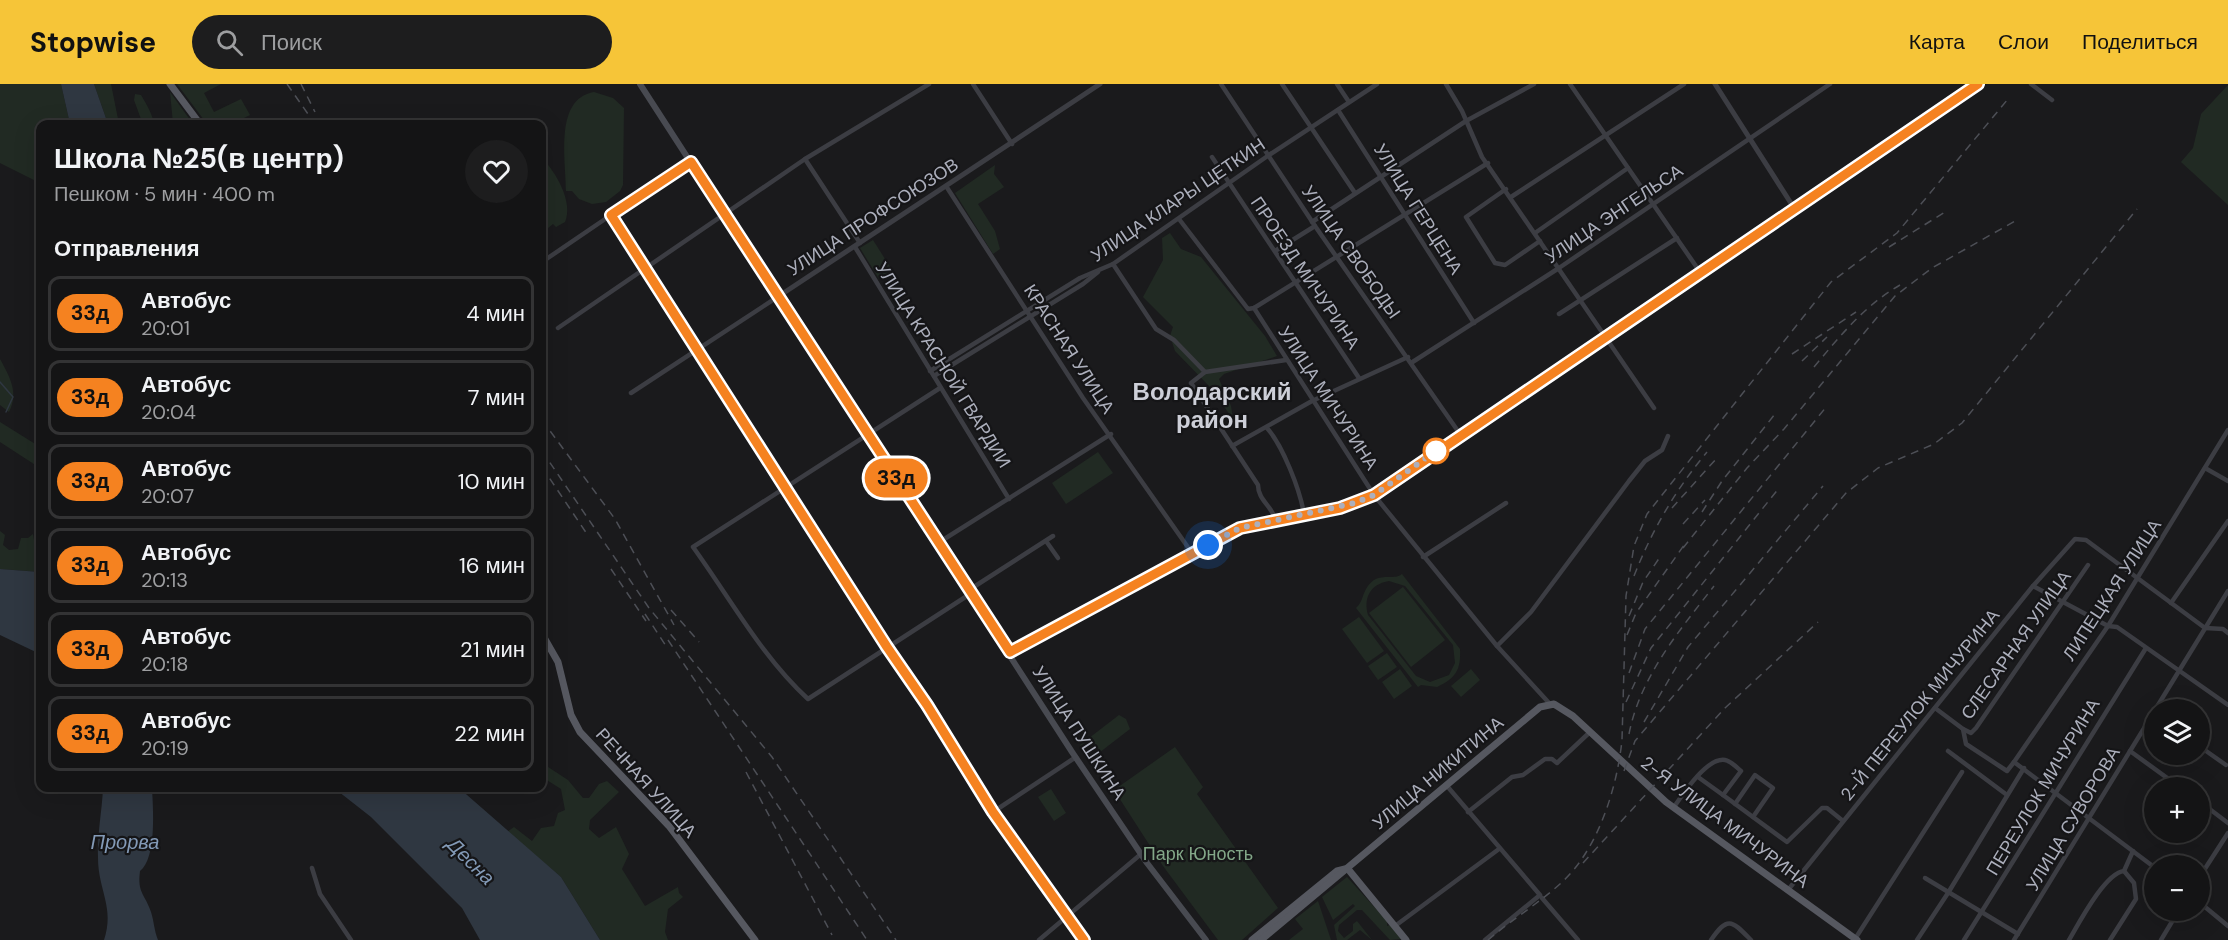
<!DOCTYPE html>
<html lang="ru">
<meta charset="utf-8">
<style>
body{margin:0;font-family:"DM Sans",sans-serif;background:#1d1d1e;color:#f1f3f6;height:100vh;display:flex;flex-direction:column;font-size:22px;white-space:nowrap}
*{box-sizing:border-box;margin:0}
p{font-size:20px;color:#9d9ea0}
.icon{flex:none;width:33px;height:33px;fill:none;stroke:currentColor;stroke-width:2;stroke-linecap:round;stroke-linejoin:round}
.map{position:relative;flex:1;overflow:hidden}
.side{position:absolute;left:36px;top:36px;width:510px;height:672px;display:flex;flex-direction:column;background:#141415;border-radius:12px;box-shadow:0 6px 24px #0002,0 0 0 2px #333334}
.side>*{flex:none}
.badge{padding:0 12px;border-radius:20px;font-size:21px;line-height:39px}
.buttons{position:absolute;left:2144px;top:615px;display:grid;gap:12px}
.buttons a{display:grid;place-items:center;width:66px;height:66px;border-radius:50%;background:#141415;box-shadow:0 6px 24px #0002,0 0 0 2px #333334;font-size:30px}
.you{position:absolute;width:30px;height:30px;margin:-15px;border:4px solid #fff;border-radius:50%;background:#1a73e8;box-shadow:0 0 0 9px #1a73e833}
.map>.badge{position:absolute;translate:-50% -50%;box-shadow:0 0 0 3px #fff}
h2{padding:0 18px;font-size:22px;line-height:54px}
.round{display:grid;place-items:center;flex:none;width:63px;height:63px;border-radius:32px;background:#1d1d1e}
.head{display:flex;align-items:center;justify-content:space-between;height:102px;padding:0 18px}
h1{font-size:28px;font-weight:700;line-height:45px}
ul{padding:0;list-style:none}
li{display:flex;align-items:center;gap:18px;height:75px;margin:0 12px 9px;padding:0 6px;border:3px solid #333334;border-radius:12px}
li div{flex:1}
li b{display:block;font-size:22px}
li em{font-style:normal}
li .badge{min-width:66px;font-weight:700;text-align:center}
header{display:flex;align-items:center;gap:36px;box-sizing:border-box;height:84px;padding:0 30px;background:#f6c538;color:#111}
header strong{font-size:28px}
nav{display:flex;gap:33px;margin-inline-start:auto;font-size:21px}
.search{width:420px;height:54px;background:#1d1d1e;display:flex;align-items:center;gap:15px;box-sizing:border-box;padding:0 21px;border-radius:33px;color:#9d9ea0;font-size:22px}
.map>svg:first-child{display:block}
.green{fill:#212a23;fill-rule:evenodd}
.water{fill:#2f3741}
.lines{fill:none;stroke-linecap:round;stroke-linejoin:round}
.stream{stroke:#2f3741;stroke-width:1.5}
.minor{stroke:#3c3d43;stroke-width:4.5}
.tertiary{stroke:#3c3d43;stroke-width:5}
.secondary{stroke:#484a51;stroke-width:6}
.primary{stroke:#565860;stroke-width:7}
.rail{stroke:#4d4f56;stroke-width:1.5;stroke-dasharray:8 6;stroke-linecap:butt}
.line-casing{stroke:#fff;stroke-width:14}
.line{stroke:#f58220;stroke-width:9}
.walk{stroke:#acafbc;stroke-width:6;stroke-dasharray:0 10.8}
.stop-dot{fill:#fff;stroke:#f58220;stroke-width:3}
.labels{text-anchor:middle;dominant-baseline:central;stroke-width:4.5;stroke-linejoin:round;paint-order:stroke}
.street-label{font-size:18px;fill:#acafbc;stroke:#151517}
.park-label{font-size:18px;fill:#83a788;stroke:#151517}
.water-label{font-size:20px;font-style:italic;fill:#839ab7;stroke:#151517}
.district-label{font-size:24px;font-weight:bold;fill:#cdcfd8;stroke:#151517}
</style>
<header>
<strong>Stopwise</strong>
<div class="search"><svg class="icon" aria-label="search" viewBox="0 0 24 24"><circle cx="10" cy="10" r="6"/><path d="M15 15l6 6"/></svg>Поиск</div>
<nav><a>Карта</a><a>Слои</a><a>Поделиться</a></nav>
</header>
<div class="map">
<svg width="2228" height="856" viewBox="0 0 2228 856">
<rect width="100%" height="100%" fill="#1a1a1c"/>
<g class="green">
<polygon points="0,0 61,0 70,40 40,40 40,99 0,79"/>
<polygon points="94,0 111,0 119,40 108,40"/>
<polygon points="177,0 221,0 204,9 214,28 241,15 250,31 232,40 224,40 220,35 207,40"/>
<polygon points="2228,1 2228,121 2181,78 2193,64 2201,30"/>
<polygon points="170,8 193,40 173,40"/>
<path d="M594,8L613,14L624,24L623,101L620,107L606,118L592,120L579,115L572,107H566C566,75 554,15 594,8Z"/>
<path d="M135,10L141,11C147,21 152,29 154,40H144L142,38L134,16Z"/>
<path d="M542,74C555,87 574,118 565,138L556,143L553,140L548,144L542,135Z"/>
<polygon points="995,81 994,90 1004,103 978,120 995,147 1000,165 993,170 955,109"/>
<polygon points="1170,149 1181,165 1201,173 1265,252 1277,272 1224,290 1219,295 1231,322 1233,335 1209,302 1175,267 1170,252 1173,243 1143,213 1163,176 1162,154"/>
<polygon points="873,156 892,186 879,195 860,164"/>
<path d="M0,275C10,293 19,309 9,328L0,321Z"/>
<polygon points="0,338 40,363 40,384 0,358"/>
<polygon points="1098,368 1113,389 1066,420 1052,399"/>
<polygon points="0,447 5,451 3,461 9,466 18,465 21,454 28,454 33,450 36,468 40,472 40,488 0,485"/>
<path d="M1402,490L1460,565C1461,586 1456,594 1437,603L1421,601L1418,603L1356,524C1365,516 1361,506 1374,496C1384,490 1395,496 1402,490ZM1389,497L1405,502L1453,561L1455,579L1449,591L1430,598L1416,592L1368,531C1363,513 1371,500 1389,497Z"/>
<polygon points="1403,503 1445,556 1411,583 1369,529"/>
<polygon points="1359,533 1384,567 1367,579 1342,545"/>
<polygon points="1387,569 1397,583 1378,596 1368,582"/>
<polygon points="1400,585 1412,602 1394,615 1382,598"/>
<polygon points="1471,585 1480,596 1461,613 1451,602"/>
<polygon points="1119,631 1126,635 1130,645 1091,675 1080,661"/>
<polygon points="542,661 548,665 545,681 568,696 583,714 589,714 599,700 607,697 619,708 590,736 589,745 599,754 616,743 629,770 622,785 645,822 678,803 679,809 683,813 668,825 665,848 668,856 600,856 561,793 507,748 514,743 532,757 541,744 554,742 558,729 565,726 561,705 542,693"/>
<polygon points="1175,663 1203,703 1197,710 1278,824 1242,856 1218,856 1163,782 1114,706"/>
<polygon points="1051,705 1066,729 1054,737 1038,713"/>
<polygon points="1347,793 1387,837 1387,842 1390,841 1402,855 1390,856 1362,826 1357,826 1339,841 1338,847 1344,854 1353,847 1353,840 1357,837 1372,856 1360,846 1347,856 1337,856 1334,841 1355,822 1353,820 1333,836 1322,813"/>
<polygon points="1318,817 1331,856 1289,856 1303,845 1295,835"/>
</g>
<g class="water">
<polygon points="61,0 94,0 108,40 70,40"/>
<polygon points="0,485 40,488 40,570 0,551"/>
<path d="M103,704H152C153,724 157,774 140,787C137,809 145,810 151,828C154,837 154,846 158,856H104C115,824 98,806 98,774C97,751 102,727 103,704Z"/>
<polygon points="334,704 459,704 561,793 600,856 480,856 462,824 371,733"/>
</g>
<g class="lines">
<polyline class="stream" points="0,298 13,313 6,328"/>
<g class="minor">
<polyline points="973,0 1012,60"/>
<polyline points="1221,0 1315,142 1460,350"/>
<polyline points="1282,0 1355,109"/>
<polyline points="1337,0 1349,18"/>
<polyline points="1446,0 1462,27 1482,73 1654,324"/>
<polyline points="1570,0 1700,188"/>
<polyline points="2031,0 2052,16"/>
<polyline points="1338,26 1474,239"/>
<polyline points="1212,73 1359,294"/>
<polyline points="805,75 860,159"/>
<polyline points="946,102 1083,314 1192,469"/>
<polyline points="1506,105 1466,133 1495,179 1505,181 1540,157"/>
<polyline points="1511,113 1684,0"/>
<polyline points="1179,135 1248,225 1254,224"/>
<polyline points="1312,138 1466,37 1534,0"/>
<polyline points="1535,149 1628,84"/>
<polyline points="855,163 1009,415"/>
<polyline points="1275,167 1315,142"/>
<polyline points="542,178 611,131"/>
<polyline points="1113,180 1156,245 1174,256 1205,288"/>
<polyline points="1254,224 1374,411 1497,562 1550,620"/>
<polyline points="1254,224 1488,79"/>
<polyline points="1559,230 1677,154"/>
<polyline points="558,244 805,75 929,0"/>
<polyline points="1411,279 1559,184 1830,0"/>
<polyline points="930,287 1080,194 1113,180 1269,71 1377,0"/>
<polyline points="934,292 1083,200 1098,188"/>
<path d="M940,304L693,463C730,514 762,573 808,615L970,510"/>
<polyline points="631,309 779,212"/>
<path d="M1267,344C1283,362 1300,406 1304,430"/>
<polyline points="1232,362 1312,317 1408,273"/>
<polyline points="2205,384 2228,397"/>
<path d="M1275,435C1272,422 1258,416 1258,401L1191,299L1205,288L1286,276"/>
<polyline points="1046,457 1058,474"/>
<polyline points="938,459 1111,350"/>
<polyline points="1423,473 1506,419"/>
<polyline points="2033,502 2108,542 2117,543 2228,621"/>
<polyline points="969,506 1053,452"/>
<polyline points="2171,519 2228,437"/>
<polyline points="1497,562 1531,528 1629,397 1645,377 1662,366 1668,352"/>
<polyline points="1935,624 1963,645 1966,660 2007,687 2014,678 2154,783"/>
<polyline points="2155,626 2228,507"/>
<polyline points="1963,645 1971,649 1976,644 2088,481"/>
<polyline points="2199,662 2226,681"/>
<polyline points="1948,667 2007,711"/>
<polyline points="2130,667 2181,704"/>
<polyline points="2014,678 2108,542 2228,346"/>
<polyline points="1698,693 1723,711"/>
<polyline points="1447,702 1540,811 1485,856"/>
<polyline points="2199,717 2228,739"/>
<polyline points="1735,720 1755,691 1773,704 1753,733"/>
<path d="M1674,723C1683,710 1707,673 1725,676C1731,677 1736,683 1741,687L1723,711L1787,758L1822,724H1827L1843,737"/>
<polyline points="993,728 1076,673"/>
<polyline points="1468,728 1512,693 1523,691 1545,675 1552,675 1557,679 1590,648"/>
<polyline points="312,784 320,810 351,856"/>
<polyline points="1925,794 2018,850"/>
<polyline points="2199,794 2228,749"/>
<polyline points="1788,806 2033,502 2075,455 2086,456 2205,544 2223,545 2228,549"/>
<polyline points="1542,814 1578,856"/>
<polyline points="2199,818 2228,842"/>
<polyline points="1395,842 1499,765"/>
<polyline points="1855,855 1962,688"/>
<polyline points="1039,856 1141,770"/>
<path d="M1711,856C1728,831 1732,837 1751,856"/>
<polyline points="1917,856 1948,809 2024,684"/>
<polyline points="1964,856 2146,564"/>
<polyline points="2014,856 2154,628"/>
<path d="M2069,856C2079,839 2105,789 2124,787L2133,767"/>
<polyline points="2110,856 2136,815 2134,799 2124,787"/>
<polyline points="2161,856 2179,826"/>
</g>
<g class="tertiary">
<polyline points="1715,0 1794,124"/>
<polyline points="779,212 1100,0"/>
<polyline points="1010,568 1240,444 1340,424 1374,411 1978,0"/>
</g>
<g class="secondary">
<polyline points="640,0 1072,668 1147,779 1206,856"/>
<polyline points="691,78 611,131 887,563 927,621 993,728 1084,856"/>
</g>
<g class="primary">
<polyline points="170,0 200,40"/>
<polyline points="542,550 558,578 571,631 580,648 669,742 755,856"/>
<polyline points="1348,785 1406,856"/>
<polyline points="1252,856 1337,787 1345,785"/>
<polyline points="1261,856 1540,623 1554,620 1573,632 1666,718 1857,856"/>
</g>
<g class="rail">
<polyline points="287,0 315,40"/>
<polyline points="301,0 315,28"/>
<polyline points="1889,163 1945,128"/>
<polyline points="1792,270 1856,228"/>
<polyline points="1802,277 1827,253"/>
<path d="M1814,283C1840,252 1865,221 1900,201"/>
<polyline points="542,336 615,435 674,541"/>
<polyline points="542,367 649,524 772,673 896,856"/>
<polyline points="542,383 587,450"/>
<polyline points="1672,424 1716,375"/>
<polyline points="1702,428 1722,397 1775,330"/>
<polyline points="1683,440 1705,416"/>
<polyline points="1683,464 1747,384 1784,345 1895,212 1932,184 2017,136"/>
<polyline points="611,485 646,537"/>
<path d="M1634,492C1652,446 1676,405 1707,368"/>
<polyline points="671,526 699,558"/>
<polyline points="645,530 668,565"/>
<polyline points="1629,532 1643,498 1660,473"/>
<polyline points="1627,551 1636,529 1687,457"/>
<polyline points="668,556 867,856"/>
<polyline points="1629,589 1645,545 1827,322"/>
<polyline points="1626,618 1651,564 1779,404"/>
<polyline points="1644,638 1688,563 1823,402"/>
<path d="M1629,650C1640,593 1679,547 1714,502"/>
<polyline points="1624,687 1635,657 1846,409 1878,384 1934,360 1962,339 2137,125"/>
<polyline points="746,688 832,851"/>
<polyline points="1583,779 1725,624 1818,538"/>
<path d="M1488,856C1511,836 1538,820 1561,799C1598,766 1617,704 1622,656L1626,512L1634,462L1647,430L1831,198L1897,149L2008,15"/>
</g>
</g>
<g class="lines">
<g class="line-casing">
<polyline id="line" points="1084,856 993,728 927,621 887,563 611,131 691,78 1010,568 1240,444 1340,424 1374,411 1978,0"/>
</g>
<use href="#line" class="line"/>
<polyline class="walk" points="1208,461 1240,444 1355,419 1374,411 1440,364 1436,367"/>
</g>
<circle class="stop-dot" cx="1436" cy="367" r="12"/>
<g class="labels">
<g class="street-label">
<text transform="translate(1178 116) rotate(-34)">УЛИЦА КЛАРЫ ЦЕТКИН</text>
<text transform="translate(1418 125) rotate(58)">УЛИЦА ГЕРЦЕНА</text>
<text transform="translate(1614 130) rotate(-34)">УЛИЦА ЭНГЕЛЬСА</text>
<text transform="translate(873 133) rotate(-33)">УЛИЦА ПРОФСОЮЗОВ</text>
<text transform="translate(1351 168) rotate(55)">УЛИЦА СВОБОДЫ</text>
<text transform="translate(1305 189) rotate(56)">ПРОЕЗД МИЧУРИНА</text>
<text transform="translate(1069 265) rotate(57)">КРАСНАЯ УЛИЦА</text>
<text transform="translate(943 281) rotate(58)">УЛИЦА КРАСНОЙ ГВАРДИИ</text>
<text transform="translate(1328 314) rotate(57)">УЛИЦА МИЧУРИНА</text>
<text transform="translate(2112 506) rotate(-57)">ЛИПЕЦКАЯ УЛИЦА</text>
<text transform="translate(2016 561) rotate(-55)">СЛЕСАРНАЯ УЛИЦА</text>
<text transform="translate(1920 621) rotate(-51)">2-Й ПЕРЕУЛОК МИЧУРИНА</text>
<text transform="translate(1079 649) rotate(57)">УЛИЦА ПУШКИНА</text>
<text transform="translate(1438 689) rotate(-40)">УЛИЦА НИКИТИНА</text>
<text transform="translate(646 699) rotate(48)">РЕЧНАЯ УЛИЦА</text>
<text transform="translate(2043 703) rotate(-59)">ПЕРЕУЛОК МИЧУРИНА</text>
<text transform="translate(2073 735) rotate(-59)">УЛИЦА СУВОРОВА</text>
<text transform="translate(1725 738) rotate(37)">2-Я УЛИЦА МИЧУРИНА</text>
</g>
<g class="park-label">
<text x="1198" y="770">Парк Юность</text>
</g>
<g class="water-label">
<text x="125" y="758">Прорва</text>
<text transform="translate(471 777) rotate(45)">Десна</text>
</g>
<g class="district-label">
<text x="1212" y="307">Володарский<tspan x="1212" dy="28">район</tspan></text>
</g>
</g>
</svg>
<div class="buttons">
<a><svg class="icon" aria-label="layers" viewBox="0 0 24 24"><path d="M12 4l9 5-9 5-9-5zM3 14l9 5 9-5"/></svg></a>
<a>+</a>
<a>−</a>
</div>
<div class="you" style="left:1208px;top:461px"></div>
<b class="badge" style="left:896px;top:394px;background:#f58220;color:#111">33д</b>
<section class="side">
<div class="head"><div><h1>Школа №25(в центр)</h1><p>Пешком · 5 мин · 400 m</p></div><a class="round"><svg class="icon" aria-label="heart" viewBox="0 0 24 24"><path d="M12 20l-8-8c-3-5 5-10 8-4 3-6 11-1 8 4z"/></svg></a></div>
<h2>Отправления</h2>
<ul>
<li><span class="badge" style="background:#f58220;color:#111">33д</span><div><b>Автобус</b><p>20:01</p></div><em>4 мин</em></li>
<li><span class="badge" style="background:#f58220;color:#111">33д</span><div><b>Автобус</b><p>20:04</p></div><em>7 мин</em></li>
<li><span class="badge" style="background:#f58220;color:#111">33д</span><div><b>Автобус</b><p>20:07</p></div><em>10 мин</em></li>
<li><span class="badge" style="background:#f58220;color:#111">33д</span><div><b>Автобус</b><p>20:13</p></div><em>16 мин</em></li>
<li><span class="badge" style="background:#f58220;color:#111">33д</span><div><b>Автобус</b><p>20:18</p></div><em>21 мин</em></li>
<li><span class="badge" style="background:#f58220;color:#111">33д</span><div><b>Автобус</b><p>20:19</p></div><em>22 мин</em></li>
</ul>
</section>
</div>
